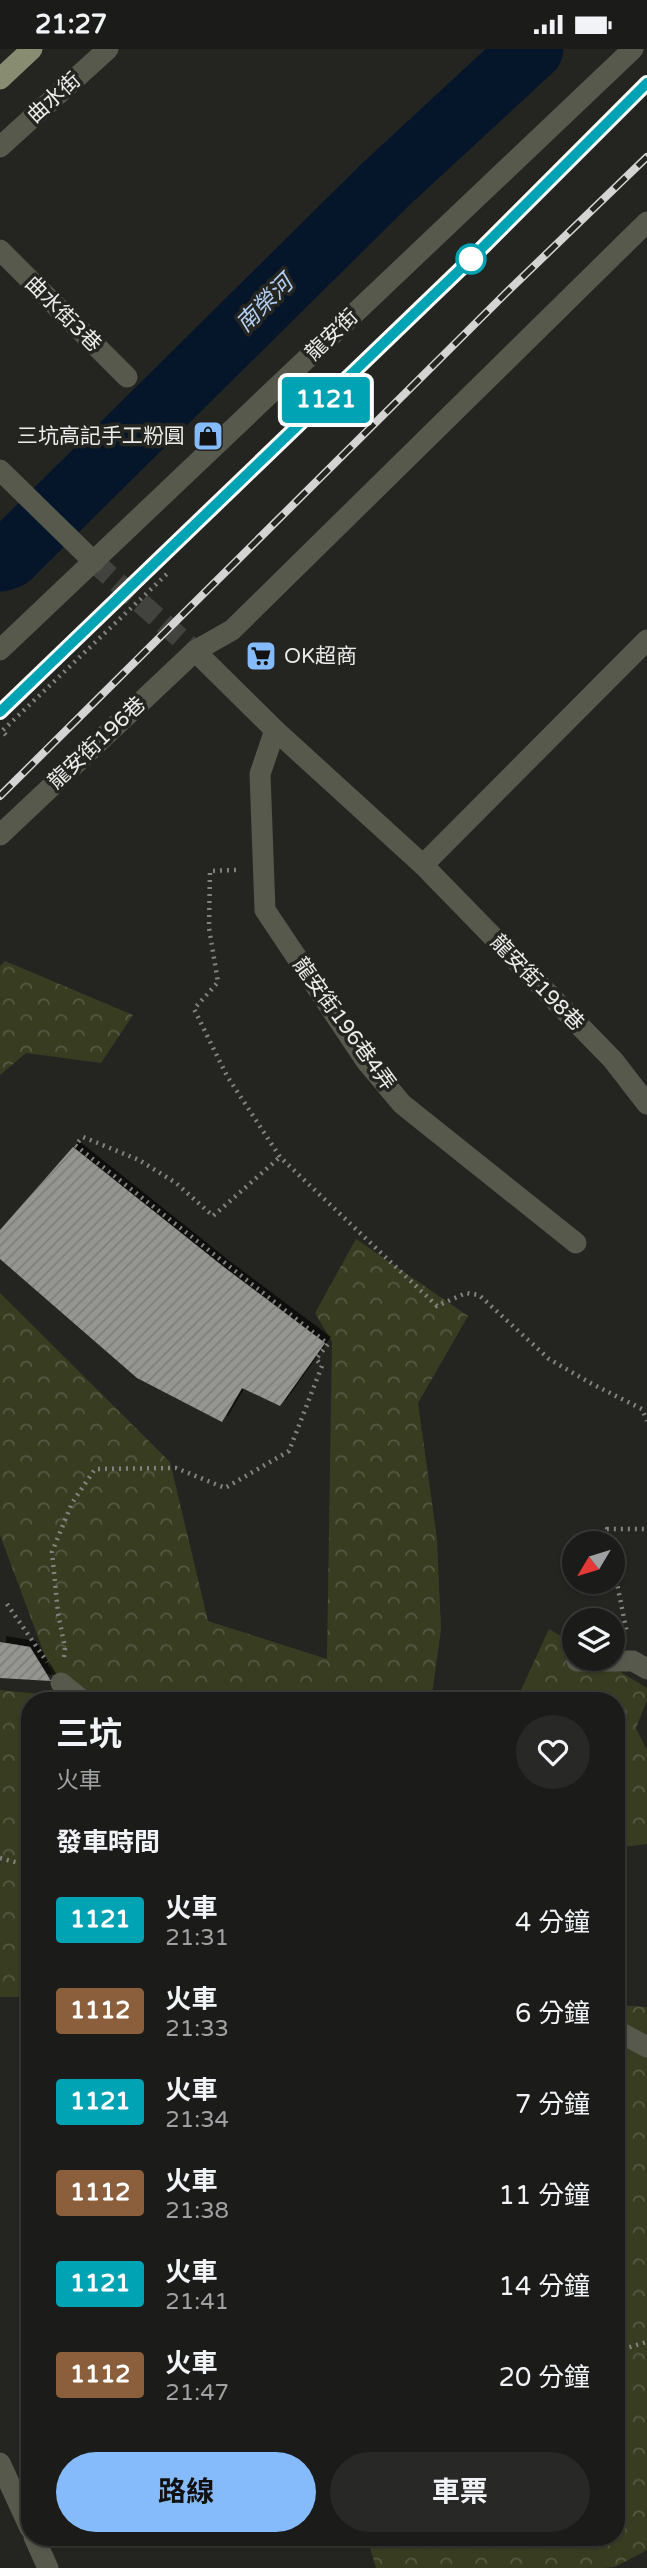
<!DOCTYPE html>
<html lang="zh-TW">
<meta charset="utf-8">
<style>
body{margin:0;font-family:"Varela Round","Noto Sans TC",sans-serif;background:#282926;color:#f1f3f6;height:100vh;display:flex;flex-direction:column;font-size:26px;white-space:nowrap}
*{box-sizing:border-box;margin:0}
p{font-size:23px;color:#a0a1a2}
.icon{flex:none;width:38px;height:38px;fill:none;stroke:currentColor;stroke-width:2;stroke-linecap:round;stroke-linejoin:round}
.map{position:relative;flex:1;overflow:hidden}
.drawer{position:absolute;left:21px;top:1643px;width:604px;height:854px;display:flex;flex-direction:column;background:#1b1c19;border-radius:28px;box-shadow:0 2px 5px #0004,0 0 0 2px #393a38}
.drawer>*{flex:none}
.badge{padding:0 14px;border-radius:5px;font-size:24px;line-height:46px}
.needle{width:46px;rotate:232deg}
.controls{position:absolute;left:562px;top:1482px;display:grid;gap:14px}
.controls a{display:grid;place-items:center;width:63px;height:63px;border-radius:50%;background:#1b1c19;box-shadow:0 2px 5px #0004,0 0 0 2px #393a38;font-size:35px}
.map>.badge{position:absolute;translate:-50% -50%;box-shadow:0 0 0 4px #fff}
h2{padding:0 35px;font-size:26px;line-height:63px}
.round{display:grid;place-items:center;flex:none;width:74px;height:74px;border-radius:37px;background:#282926}
.overview{display:flex;align-items:center;justify-content:space-between;height:119px;padding:0 35px}
h1{font-size:33px;font-weight:700;line-height:52px}
.primary-button{display:flex;gap:14px;margin-top:auto;padding:14px 35px}
.primary-button a{flex:1;height:80px;border-radius:42px;background:#86bbfb;color:#111;font-size:28px;font-weight:700;line-height:80px;text-align:center}
.primary-button a+a{background:#282926;color:#f1f3f6}
ul{padding:0;list-style:none}
li{display:flex;align-items:center;gap:21px;height:91px;padding:0 35px}
li div{flex:1}
li b{display:block;font-size:26px}
li em{font-style:normal}
li .badge{min-width:77px;font-weight:700;text-align:center}
.status{display:flex;justify-content:space-between;align-items:center;height:49px;padding:0 35px;background:#1b1c19;direction:ltr}
.status svg{height:19px;fill:currentColor}
.map>svg:first-child{display:block}
.forest{fill:url(#forest-crowns)}
.lines{fill:none;stroke-linecap:round;stroke-linejoin:round}
.river{stroke:#05162a;stroke-width:63}
.building{fill:url(#building-hatch);filter:url(#shadow)}
.minor-tunnel{stroke:#42433f;stroke-width:21;stroke-dasharray:21 10;stroke-linecap:butt}
.path{stroke:#828380;stroke-width:4.5;stroke-dasharray:2 5;stroke-linecap:butt}
.minor{stroke:#56594c;stroke-width:21}
.major{stroke:#888d72;stroke-width:21}
.rail-casing{stroke:#d4d4d2;stroke-width:8}
.rail{stroke:#242521;stroke-width:5;stroke-dasharray:16;stroke-linecap:butt}
.line-casing{stroke:#fff;stroke-width:16}
.line{stroke:#00a3b4;stroke-width:10}
.stop-dot{fill:#fff;stroke:#00a3b4;stroke-width:3.5}
.labels{text-anchor:middle;dominant-baseline:central;stroke-width:7;stroke-linejoin:round;paint-order:stroke}
.street-label{font-size:21px;fill:#ececea;stroke:#242521}
.poi-label{font-size:21px;fill:#ececea;stroke:#242521;text-anchor:end}
.water-label{font-size:23px;font-style:italic;fill:#b3d1f6;stroke:#242521}
</style>
<div class="status"><b>21:27</b><svg viewBox="0 0 49 12"><path d="M0 12V9h3v3zM5 12V6h3v6zM10 12V3h3v9zM15 12V0h3v12zM26 1h20v11H26zM47 4h2v5h-2z"/></svg></div>
<div class="map">
<svg width="647" height="2519" viewBox="0 0 647 2519">
<defs>
<pattern id="forest-crowns" width="20" height="18" patternUnits="userSpaceOnUse" patternTransform="scale(1.75)"><rect width="20" height="18" fill="#383d22"/><path d="M2 6a3 3 0 1 1 6 0M12 15a3 3 0 1 1 6 0" fill="none" stroke="#555942"/></pattern>
<pattern id="building-hatch" width="6" height="6" patternUnits="userSpaceOnUse" patternTransform="scale(1.75)"><rect width="6" height="6" fill="#959691"/><path d="M-1 1l2-2M0 6l6-6M5 7l2-2" fill="none" stroke="#7e7e7a"/></pattern>
<filter id="shadow"><feDropShadow dx="6" dy="-6" stdDeviation="0" flood-color="#0009"/></filter>
</defs>
<rect width="100%" height="100%" fill="#242521"/>
<g class="forest">
<polygon points="5,912 133,966 101,1014 26,1004 0,1026 0,917"/>
<polygon points="356,1190 468,1267 418,1354 437,1490 441,1581 431,1652 30,1652 30,1948 0,1948 0,1641 60,1647 0,1486 0,1244 170,1413 208,1572 327,1610 332,1293 315,1264"/>
<polygon points="549,1580 574,1595 574,1610 599,1610 647,1639 647,1651 636,1679 647,1701 647,1795 616,1799 616,1652 516,1652"/>
<polygon points="616,1956 647,1958 647,2501 615,2518 603,2519 376,2519 367,2489 616,2488"/>
</g>
<g class="lines">
<polyline class="river" points="0,511 9,508 385,136 532,0"/>
</g>
<g class="building">
<polygon points="73,1098 225,1219 325,1294 280,1357 242,1339 222,1373 137,1329 0,1210 0,1181"/>
<polygon points="0,1593 30,1598 51,1632 0,1629"/>
</g>
<g class="lines">
<polyline class="minor-tunnel" points="94,513 195,602"/>
<g class="path">
<polyline points="6,686 2,682 170,522"/>
<polyline points="236,821 210,822 209,879 218,933 194,960 227,1027 280,1108 437,1257 466,1244 479,1246 549,1310 594,1336 642,1360 647,1372"/>
<polyline points="609,1494 607,1480 647,1480"/>
<polyline points="612,1510 627,1584"/>
<polyline points="7,1555 47,1613"/>
<polyline points="64,1608 65,1599 58,1564 52,1503 72,1454 95,1420 176,1419 225,1439 289,1402 322,1317 316,1310 328,1295 75,1096 83,1088 139,1111 176,1134 213,1167 280,1108"/>
<polyline points="0,1809 30,1817"/>
<polyline points="616,2302 647,2293"/>
</g>
<g class="minor">
<polyline points="0,98 108,0"/>
<polyline points="0,201 127,328"/>
<polyline points="0,421 94,513"/>
<polyline points="0,601 633,0"/>
<polyline points="195,602 275,681 423,816 613,1011 647,1055"/>
<polyline points="275,681 260,725 265,861 366,1012 402,1055 576,1194"/>
<polyline points="0,786 195,602 232,581 647,173"/>
<polyline points="423,816 647,591"/>
<polyline points="577,1612 633,1612 647,1620"/>
<polyline points="61,1634 83,1652"/>
<polyline points="616,1981 647,1998"/>
<polyline points="0,2414 30,2479"/>
<polyline points="34,2488 48,2519"/>
</g>
<polyline class="major" points="0,30 32,0"/>
<g class="rail-casing">
<g id="rail">
<polyline points="0,663 472,209 647,34"/>
<polyline points="0,747 506,244 647,108"/>
</g>
</g>
<use href="#rail" class="rail"/>
</g>
<g class="lines">
<g class="line-casing">
<polyline id="line" points="0,663 472,209 647,34"/>
</g>
<use href="#line" class="line"/>
</g>
<defs>
<g id="shop-square" transform="scale(1.575)"><rect x="-9" y="-9" width="18" height="18" rx="4" fill="#86bbfb" stroke="#242521"/><path d="M-5-2.5h2.3a2.7 3.5 0 0 1 5.4 0H5L5.5 6h-11ZM-1.5-2.5h3a1.5 2.3 0 0 0-3 0Z" fill="#111"/></g>
<g id="supermarket-square" transform="scale(1.575)"><rect x="-9" y="-9" width="18" height="18" rx="4" fill="#86bbfb" stroke="#242521"/><path d="M-6-5.5h2.5l.6 2H6L4.5 2H-2.5L-4.4-4H-6ZM-1.5 3.2a1.3 1.3 0 1 0 .1 0ZM3 3.2a1.3 1.3 0 1 0 .1 0Z" fill="#111"/></g>
</defs>
<g fill-rule="evenodd">
<use href="#shop-square" x="208" y="387"/>
<use href="#supermarket-square" x="261" y="607"/>
</g>
<circle class="stop-dot" cx="471" cy="210" r="14"/>
<g class="labels">
<g class="street-label">
<text transform="translate(54 49) rotate(-42)">曲水街</text>
<text transform="translate(63 265) rotate(45)">曲水街3巷</text>
<text transform="translate(332 286) rotate(-44)">龍安街</text>
<text transform="translate(97 694) rotate(-43)">龍安街196巷</text>
<text transform="translate(537 934) rotate(46)">龍安街198巷</text>
<text transform="translate(344 975) rotate(54)">龍安街196巷4弄</text>
</g>
<g class="poi-label">
<text x="185" y="387">三坑高記手工粉圓</text>
<text x="284" y="607" text-anchor="start">OK超商</text>
</g>
<g class="water-label">
<text transform="translate(265 255) rotate(-45)">南榮河</text>
</g>
</g>
</svg>
<div class="controls">
<a><svg class="needle" viewBox="-14 -14 28 28"><path d="M0-13l5 13h-10z" fill="#e53935"/><path d="M0 13l5-13h-10z" fill="#a0a1a2"/></svg></a>
<a><svg class="icon" aria-label="layers" viewBox="0 0 24 24"><path d="M12 4l9 5-9 5-9-5zM3 14l9 5 9-5"/></svg></a>
</div>
<b class="badge" style="left:326px;top:351px;background:#00a3b4;color:#fff">1121</b>
<section class="drawer">
<div class="overview"><div><h1>三坑</h1><p>火車</p></div><a class="round"><svg class="icon" aria-label="heart" viewBox="0 0 24 24"><path d="M12 20l-8-8c-3-5 5-10 8-4 3-6 11-1 8 4z"/></svg></a></div>
<h2>發車時間</h2>
<ul>
<li><span class="badge" style="background:#00a3b4;color:#fff">1121</span><div><b>火車</b><p>21:31</p></div><em>4 分鐘</em></li>
<li><span class="badge" style="background:#8b5e3c;color:#fff">1112</span><div><b>火車</b><p>21:33</p></div><em>6 分鐘</em></li>
<li><span class="badge" style="background:#00a3b4;color:#fff">1121</span><div><b>火車</b><p>21:34</p></div><em>7 分鐘</em></li>
<li><span class="badge" style="background:#8b5e3c;color:#fff">1112</span><div><b>火車</b><p>21:38</p></div><em>11 分鐘</em></li>
<li><span class="badge" style="background:#00a3b4;color:#fff">1121</span><div><b>火車</b><p>21:41</p></div><em>14 分鐘</em></li>
<li><span class="badge" style="background:#8b5e3c;color:#fff">1112</span><div><b>火車</b><p>21:47</p></div><em>20 分鐘</em></li>
</ul>
<div class="primary-button"><a>路線</a><a>車票</a></div>
</section>
</div>
